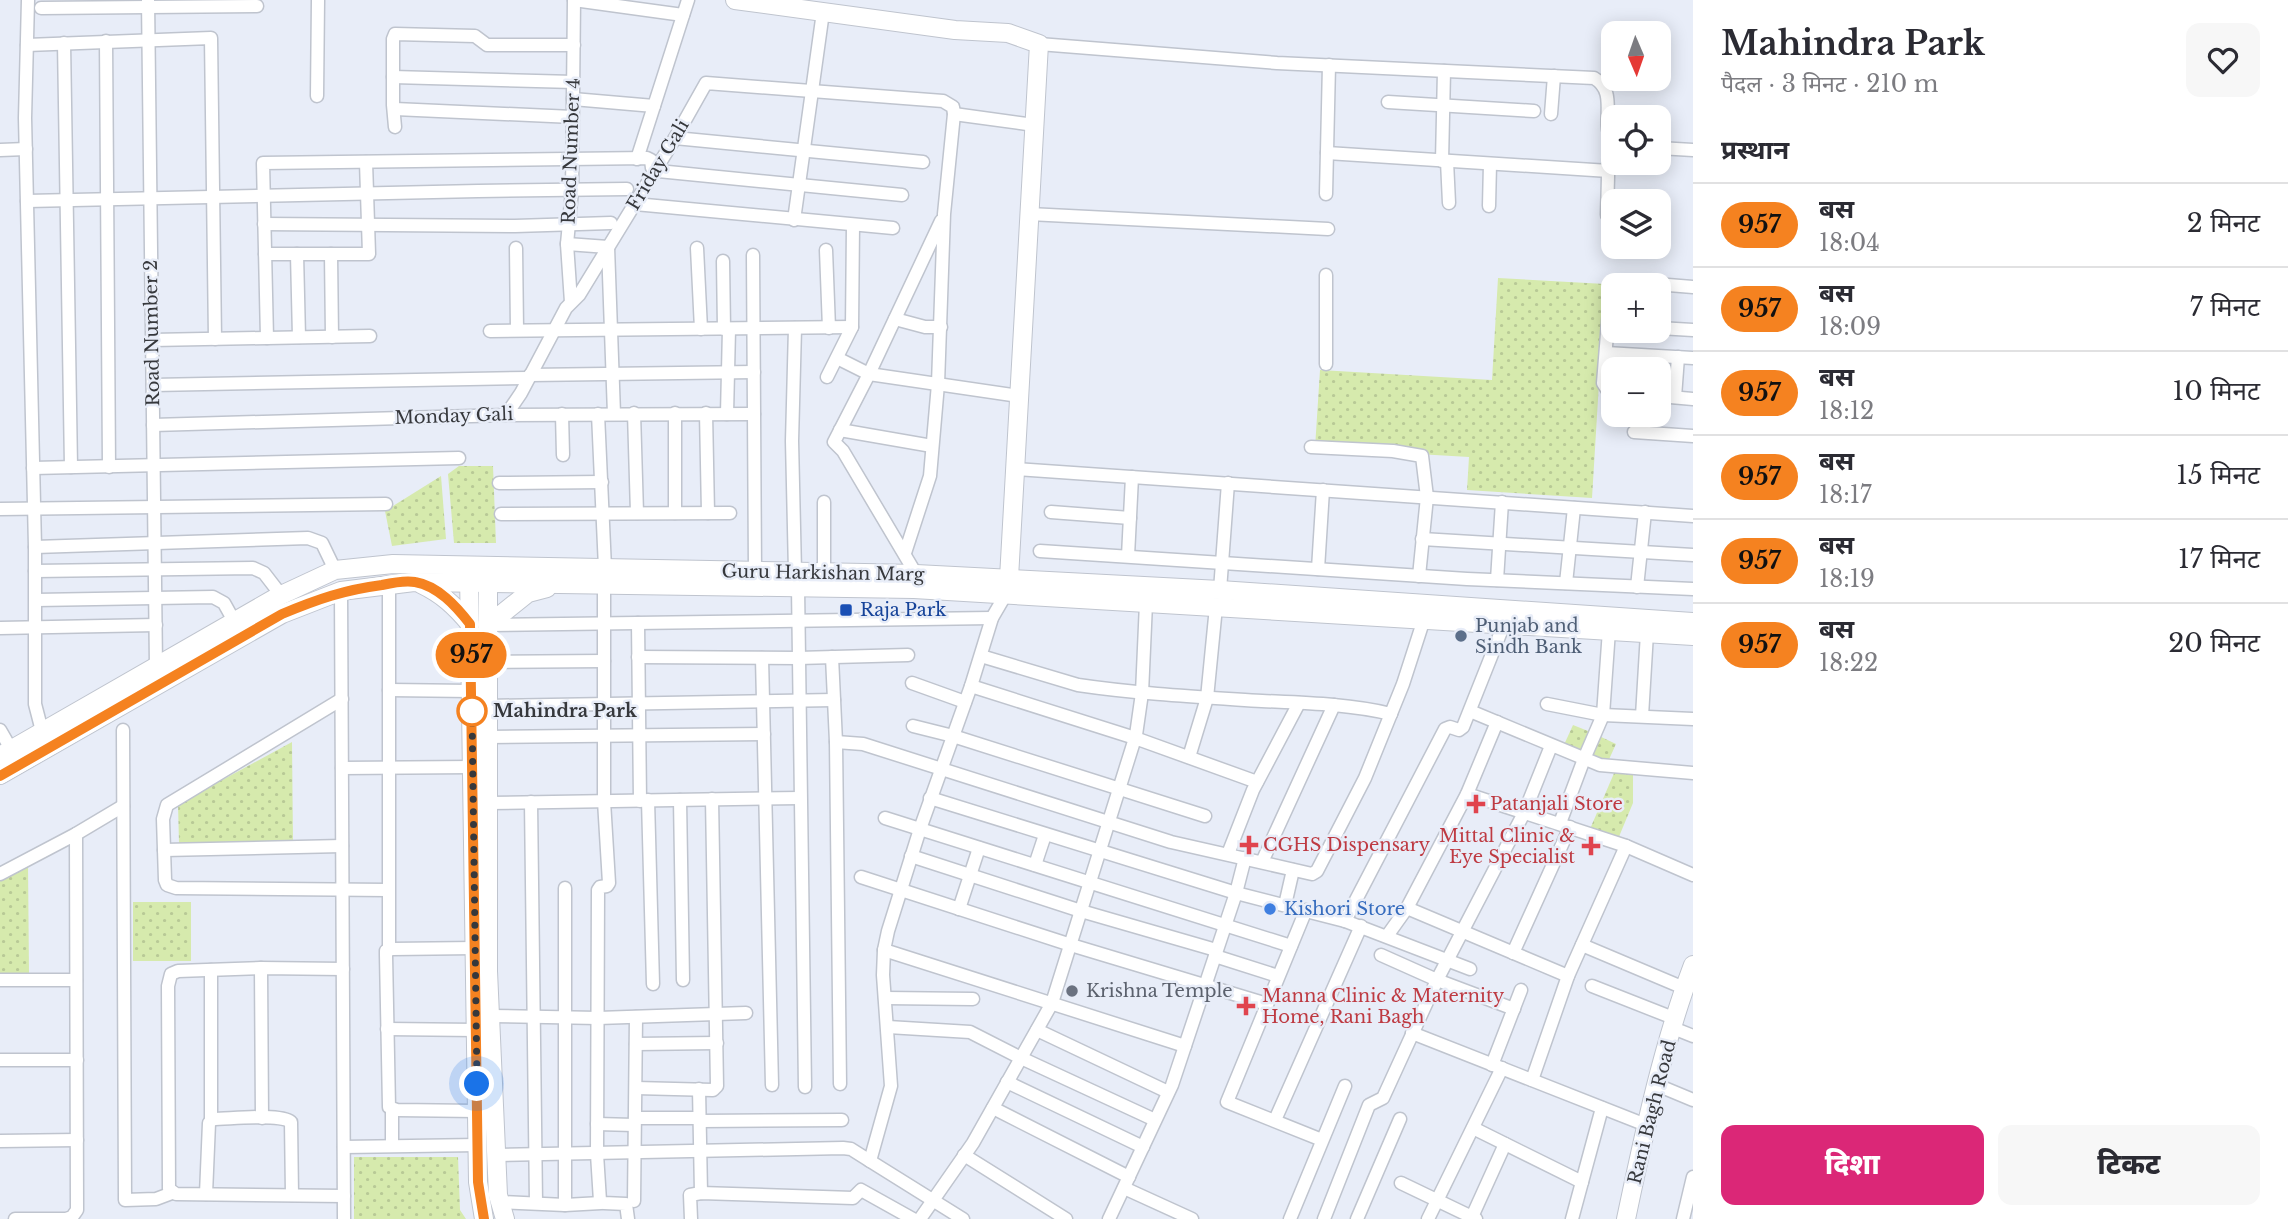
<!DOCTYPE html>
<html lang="hi">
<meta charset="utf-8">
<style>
body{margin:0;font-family:"Libre Baskerville","Noto Sans Devanagari",serif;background:#f7f7f7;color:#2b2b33;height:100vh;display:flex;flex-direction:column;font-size:26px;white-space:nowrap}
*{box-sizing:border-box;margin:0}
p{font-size:23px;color:#7c7c81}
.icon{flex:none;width:38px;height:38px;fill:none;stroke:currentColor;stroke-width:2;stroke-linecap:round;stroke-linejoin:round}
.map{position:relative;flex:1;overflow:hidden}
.details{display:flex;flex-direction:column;background:#fff;width:595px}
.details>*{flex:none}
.badge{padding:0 14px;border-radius:23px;font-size:24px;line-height:46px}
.needle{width:46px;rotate:178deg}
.controls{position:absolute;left:1601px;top:21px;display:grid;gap:14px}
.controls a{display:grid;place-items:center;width:70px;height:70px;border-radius:14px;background:#fff;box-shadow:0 4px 18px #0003;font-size:35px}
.you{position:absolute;width:35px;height:35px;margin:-18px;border:5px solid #fff;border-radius:50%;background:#1a73e8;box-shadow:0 0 0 10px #1a73e833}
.map>.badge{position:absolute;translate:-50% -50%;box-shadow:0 0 0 4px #fff}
h2{padding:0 28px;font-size:26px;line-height:63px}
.round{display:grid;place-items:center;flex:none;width:74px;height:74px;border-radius:14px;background:#f7f7f7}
.headline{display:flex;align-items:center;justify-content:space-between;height:119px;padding:0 28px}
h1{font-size:33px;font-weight:800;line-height:52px}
.cta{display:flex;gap:14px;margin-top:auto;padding:14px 28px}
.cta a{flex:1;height:80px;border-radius:14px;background:#db2777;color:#fff;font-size:28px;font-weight:800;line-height:80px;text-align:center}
.cta a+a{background:#f7f7f7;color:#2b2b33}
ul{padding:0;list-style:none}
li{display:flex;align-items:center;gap:21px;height:84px;padding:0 28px;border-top:2px solid #e1e1e2}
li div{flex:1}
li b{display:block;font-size:26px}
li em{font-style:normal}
li .badge{min-width:77px;font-weight:700;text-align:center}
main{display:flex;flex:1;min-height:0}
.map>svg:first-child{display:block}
.park{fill:url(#park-dots)}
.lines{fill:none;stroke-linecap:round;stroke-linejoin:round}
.street-casing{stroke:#bfc4ce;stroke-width:15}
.secondary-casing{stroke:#bfc4ce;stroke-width:20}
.street{stroke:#fff;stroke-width:12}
.secondary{stroke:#fff;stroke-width:18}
.line-casing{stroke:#fff;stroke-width:16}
.line{stroke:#f58220;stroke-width:10}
.walk{stroke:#36383c;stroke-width:7;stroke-dasharray:0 12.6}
.transit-dot{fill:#1a4fb4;stroke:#e8edf8;stroke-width:2.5}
.service-dot{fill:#5c6f8a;stroke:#e8edf8;stroke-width:2.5}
.stop-dot{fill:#fff;stroke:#f58220;stroke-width:3.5}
.health-dot{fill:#e0444e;stroke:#e8edf8;stroke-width:2.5}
.shop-dot{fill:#3f7fe0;stroke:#e8edf8;stroke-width:2.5}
.worship-dot{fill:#6b7280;stroke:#e8edf8;stroke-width:2.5}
.labels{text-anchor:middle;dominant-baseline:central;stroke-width:5;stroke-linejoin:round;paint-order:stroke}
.street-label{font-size:18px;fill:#36383c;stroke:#e8edf8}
.transit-label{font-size:18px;fill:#164399;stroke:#e8edf8;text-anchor:start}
.service-label{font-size:18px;fill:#4e5e75;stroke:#e8edf8;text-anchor:start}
.stop-label{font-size:18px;font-weight:bold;fill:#36383c;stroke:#e8edf8;text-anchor:start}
.health-label{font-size:18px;fill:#be3a42;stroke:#e8edf8;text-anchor:start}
.shop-label{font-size:18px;fill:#366cbe;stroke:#e8edf8;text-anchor:start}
.worship-label{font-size:18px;fill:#5b616d;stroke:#e8edf8;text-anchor:start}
</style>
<main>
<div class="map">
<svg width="1693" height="1219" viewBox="0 0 1693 1219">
<defs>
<pattern id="park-dots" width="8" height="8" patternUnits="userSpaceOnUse" patternTransform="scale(1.75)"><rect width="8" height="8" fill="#d6eaad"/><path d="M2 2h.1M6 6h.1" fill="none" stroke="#b8c996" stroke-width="1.8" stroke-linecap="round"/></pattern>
</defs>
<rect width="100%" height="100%" fill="#e8edf8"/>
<g class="park">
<polygon points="1498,278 1605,284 1592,498 1467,490 1469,457 1315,448 1320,370 1492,380"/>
<polygon points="459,466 493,466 496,543 454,543 448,474"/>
<polygon points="441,476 446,539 392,546 385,511"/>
<polygon points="1573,725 1593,733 1583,756 1563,747"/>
<polygon points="1597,735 1616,744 1606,766 1587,758"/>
<polygon points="292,742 293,842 179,843 178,804"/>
<polygon points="1615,771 1633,772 1633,803 1618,839 1590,829"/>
<polygon points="28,863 29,974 0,974 0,879"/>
<rect x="133" y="902" width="58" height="59"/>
<polygon points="354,1157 458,1157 460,1210 466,1219 354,1219"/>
</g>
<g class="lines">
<g class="street-casing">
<g id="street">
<polyline points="28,0 25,118 35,547 35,704 42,731"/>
<polyline points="148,0 156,666"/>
<polyline points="574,0 683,15"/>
<polyline points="41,8 257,6"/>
<polyline points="106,41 109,467"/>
<polyline points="64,43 71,467"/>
<path d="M1039,44L1277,63L1594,78C1620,93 1598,124 1614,144"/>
<polyline points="27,45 211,38 215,339"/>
<polyline points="393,77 574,82"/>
<polyline points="317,96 318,0"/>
<polyline points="573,99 654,106"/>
<polyline points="1388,102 1534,111"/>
<polyline points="395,109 573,117"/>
<polyline points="954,114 1034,125"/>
<polyline points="1551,114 1554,76"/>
<polyline points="395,127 393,105 393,39 395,34 475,36 487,45 574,45"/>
<polyline points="675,138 923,162"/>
<polyline points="1659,148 1693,150"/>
<polyline points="0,150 26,149"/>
<polyline points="1327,153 1609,171"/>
<polyline points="637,159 688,0"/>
<polyline points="1442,161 1444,71"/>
<polyline points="1447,161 1449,203"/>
<polyline points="1326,194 1329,65"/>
<polyline points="27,201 478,191 627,189"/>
<polyline points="635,204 893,228"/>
<polyline points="1489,206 1490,164"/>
<polyline points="1029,214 1328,229"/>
<polyline points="1607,215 1609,138"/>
<polyline points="794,220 823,12"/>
<polyline points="264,224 515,226 611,223"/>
<polyline points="567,244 608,247"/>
<polyline points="608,247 614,414"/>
<polyline points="516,248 517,330"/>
<polyline points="697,248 701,329"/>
<polyline points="826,250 829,328"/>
<polyline points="265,254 369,254 366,162"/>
<polyline points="297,254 299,337"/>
<polyline points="331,254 332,337"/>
<polyline points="753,255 755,571"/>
<polyline points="723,261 724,329"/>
<polyline points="571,302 567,244 572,191 574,0"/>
<polyline points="895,319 925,327 941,327"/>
<polyline points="795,328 792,441 795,572"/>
<polyline points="1659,328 1693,330"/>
<polyline points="490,331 852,327"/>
<polyline points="267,338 263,163 647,158 651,160 652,168 658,171 902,195"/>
<polyline points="152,340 370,336"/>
<polyline points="1606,353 1693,358"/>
<polyline points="837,358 869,374 1019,396"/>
<polyline points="1326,364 1326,275"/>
<polyline points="530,375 754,372"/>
<polyline points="827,377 852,327 853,225"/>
<polyline points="153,385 528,378"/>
<polyline points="1614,393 1608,391 1603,383 1611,285 1619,281 1693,287"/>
<polyline points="1659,396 1693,399"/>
<polyline points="1675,397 1678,357"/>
<polyline points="634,413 637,513"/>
<polyline points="675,413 675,513"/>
<polyline points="706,413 708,513"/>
<polyline points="562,414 563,455"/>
<polyline points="598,414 605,568"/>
<polyline points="727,414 729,329"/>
<polyline points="506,415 521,393 566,308 579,295 675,138 706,83 943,101 953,107 954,114 944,214 938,384 930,476 905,553"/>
<polyline points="153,425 506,415 754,414"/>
<polyline points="840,430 932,446"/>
<polyline points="1634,432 1693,436"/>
<polyline points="1311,447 1393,451 1422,456 1427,497 1419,576"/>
<polyline points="33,468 459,458"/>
<polyline points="1015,469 1693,516"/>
<polyline points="499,483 602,482"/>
<polyline points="0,509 386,504"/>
<polyline points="1051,512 1130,518"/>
<polyline points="501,514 730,513"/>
<polyline points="1422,539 1693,555"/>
<polyline points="35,547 308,538 322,543 335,570"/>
<polyline points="1040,551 1467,579 1693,589"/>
<polyline points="1128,556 1132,477"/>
<polyline points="1318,569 1323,490"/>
<polyline points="35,571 253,568 264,573 281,595"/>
<polyline points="824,572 824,502"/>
<polyline points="916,574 843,451 834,442 869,374 941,221"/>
<polyline points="1497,580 1502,502"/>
<polyline points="1566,583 1574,508"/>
<polyline points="604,584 604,801 609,883 607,886 600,887 598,890 597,1154 600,1201 604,1203 626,1204 628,1219"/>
<polyline points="798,587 805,1087"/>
<polyline points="1637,587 1645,512"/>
<polyline points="1220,590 1228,483"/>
<polyline points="341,591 344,1219"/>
<polyline points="36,600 213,597 224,603 234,621"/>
<polyline points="638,623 640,801"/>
<polyline points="489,625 992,618"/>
<polyline points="0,628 156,625"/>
<path d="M981,656L1078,685C1139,694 1200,697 1262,701C1305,703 1349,704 1391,714"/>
<polyline points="638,657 798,658 908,655"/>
<polyline points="832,657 836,742 840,1084"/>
<polyline points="762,658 772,1085"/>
<polyline points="488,662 604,661"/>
<polyline points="912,683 965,702"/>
<polyline points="971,686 1135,738 1257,782"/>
<polyline points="389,690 472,691"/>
<polyline points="342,699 167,805 163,819 165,880 167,885 176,888 388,890"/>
<polyline points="1547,704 1603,715 1693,719"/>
<polyline points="488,706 834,700"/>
<polyline points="1470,711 1600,765 1693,773"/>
<polyline points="1642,716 1647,633"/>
<polyline points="913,726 953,736 1205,816"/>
<polyline points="0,730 11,749"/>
<polyline points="123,730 125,1200 156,1199 172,1193"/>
<polyline points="488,737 764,734"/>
<polyline points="836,742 863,744 1171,842 1312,874 1317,871 1365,778 1403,684 1424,619"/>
<polyline points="1189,757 1207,698 1216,607"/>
<polyline points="342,768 473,767"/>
<polyline points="1467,794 1626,846 1693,875"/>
<polyline points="930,798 1236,893 1345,921 1470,969"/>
<polyline points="648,800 653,984"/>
<polyline points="680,800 683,980"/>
<polyline points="531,802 536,1203"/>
<polyline points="488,803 800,798"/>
<polyline points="885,818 1291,946"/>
<polyline points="1560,823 1584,759 1603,715 1609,630"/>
<polyline points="164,850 342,846"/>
<polyline points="1228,854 1253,790 1299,703"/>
<polyline points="911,856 1081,911 1216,950"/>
<polyline points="1262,862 1334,705"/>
<polyline points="1035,865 1045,835"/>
<polyline points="0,874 76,834 123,806"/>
<polyline points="861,877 1071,945 1267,1004"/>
<polyline points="1285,905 1293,870"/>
<polyline points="1407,908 1467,794 1497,722"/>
<polyline points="959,909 979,848"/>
<polyline points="1306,910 1227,1102 1322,1140"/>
<polyline points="1345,921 1445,729 1450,727 1459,730 1463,727 1504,624"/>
<polyline points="1387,936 1407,908 1568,976"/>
<polyline points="1582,945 1684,988"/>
<polyline points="475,948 392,949 386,951 386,955 389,1107 397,1110 477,1111"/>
<polyline points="389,949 389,583"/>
<polyline points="884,950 1185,1046"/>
<polyline points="1513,953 1570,827"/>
<polyline points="1381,955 1437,980 1514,1009"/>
<polyline points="1215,956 1278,976"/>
<polyline points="261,968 262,1118"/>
<polyline points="343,969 261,968 178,971 171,974 168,986 169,1189 176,1194 344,1196"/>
<polyline points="0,980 76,980"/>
<polyline points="1592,986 1676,1019"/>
<polyline points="885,998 973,999"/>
<polyline points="490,1016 598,1018 746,1013"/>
<polyline points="888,1027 970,1032 1021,1058 1155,1120"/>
<polyline points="1673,1028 1693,1036"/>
<polyline points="387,1029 476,1030"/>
<polyline points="1037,1030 1168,1092"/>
<polyline points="1412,1033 1646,1125"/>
<polyline points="636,1044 717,1043"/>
<polyline points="0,1060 77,1060"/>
<polyline points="1492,1065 1521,990"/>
<polyline points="1532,1080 1568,976 1626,846"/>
<polyline points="1007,1082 1143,1147"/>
<polyline points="1657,1085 1693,1100"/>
<polyline points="636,1088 713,1090 717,1086 712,799"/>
<polyline points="699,1089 701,1193"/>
<polyline points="993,1108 1129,1177"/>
<polyline points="392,1109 392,1145"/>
<polyline points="635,1118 700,1118"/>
<polyline points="211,1120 211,970"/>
<polyline points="1275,1120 1361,926"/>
<polyline points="700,1121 842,1120"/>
<polyline points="597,1124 634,1125"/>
<polyline points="1473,1128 1582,1182"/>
<polyline points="0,1141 77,1140"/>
<polyline points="344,1147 478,1145"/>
<polyline points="496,1155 843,1148 851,1149 870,1161"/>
<polyline points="964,1155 1066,1219"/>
<polyline points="1401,1183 1476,1219"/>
<polyline points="1124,1188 1192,1219"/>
<path d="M206,1194L209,1123L213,1119C230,1119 279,1113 291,1122L292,1195"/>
<polyline points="634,1201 636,1017"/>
<polyline points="500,1202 565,1205 601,1203"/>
<polyline points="565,1205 565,888"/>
<polyline points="15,1219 66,1219 72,1217 77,1210 76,834"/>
<polyline points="691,1219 690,1195 701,1193 853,1198 861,1190 913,1219"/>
<polyline points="920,1219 973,1143 1052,1003 1136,735 1142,693 1146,603"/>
<polyline points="963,1219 870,1161 891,1086 883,975 884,950 888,931 920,829 971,686 992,618 1006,594"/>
<polyline points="1109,1219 1172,1085 1236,893 1245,858"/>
<polyline points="1290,1219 1345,1086"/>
<polyline points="1324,1219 1369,1105 1383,1098 1437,980 1525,811 1551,746"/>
<polyline points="1357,1219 1400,1119"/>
<polyline points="1428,1219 1502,1068"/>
<polyline points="1471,1219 1505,1144"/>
<polyline points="1572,1219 1602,1108"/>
<polyline points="1683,1219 1693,1177"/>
</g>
</g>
<g class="secondary-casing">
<g id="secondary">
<polyline points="735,0 955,30 1008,33 1039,44 1009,578"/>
<polyline points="469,572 478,1182 484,1219"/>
<polyline points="488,573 488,971 498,1195 505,1219"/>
<path d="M421,584C442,594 455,606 470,624"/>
<polyline points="488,625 528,593 547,588"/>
<polyline points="0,756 277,597 335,570 393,564 916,574 1220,590 1693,622"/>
<polyline points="0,775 282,614 341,591 414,582 914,589 1693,636"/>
<path d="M1626,1219C1644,1134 1662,1047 1693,965"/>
</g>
</g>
<use href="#street" class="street"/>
<use href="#secondary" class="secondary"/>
</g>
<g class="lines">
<g class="line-casing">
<path id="line" d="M0,776L282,614C318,599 344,590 382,585C391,583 405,580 415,582C438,586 456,606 470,624L478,1182L484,1219"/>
</g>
<use href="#line" class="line"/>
<polyline class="walk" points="472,711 477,1084"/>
</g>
<rect class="transit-dot" x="839" y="603" width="14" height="14" rx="3.5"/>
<circle class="service-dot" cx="1461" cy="636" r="7"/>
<circle class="stop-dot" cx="472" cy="711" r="14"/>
<g class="health-dot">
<path d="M1472.5 793.5h7v7h7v7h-7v7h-7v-7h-7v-7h7z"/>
<path d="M1245.5 834.5h7v7h7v7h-7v7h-7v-7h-7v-7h7z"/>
<path d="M1587.5 835.5h7v7h7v7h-7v7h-7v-7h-7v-7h7z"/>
<path d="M1242.5 995.5h7v7h7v7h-7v7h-7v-7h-7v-7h7z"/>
</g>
<circle class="shop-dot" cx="1270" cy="909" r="7"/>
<circle class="worship-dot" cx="1072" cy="991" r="7"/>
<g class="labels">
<g class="street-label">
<text transform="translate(571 151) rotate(-88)">Road Number 4</text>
<text transform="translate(658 165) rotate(-59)">Friday Gali</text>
<text transform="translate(152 333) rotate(-91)">Road Number 2</text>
<text transform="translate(454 416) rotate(-2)">Monday Gali</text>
<text transform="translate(823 573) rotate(1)">Guru Harkishan Marg</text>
<text transform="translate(1652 1112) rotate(-76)">Rani Bagh Road</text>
</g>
<g class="transit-label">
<text x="860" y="610">Raja Park</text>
</g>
<g class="service-label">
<text x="1475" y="626">Punjab and<tspan x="1475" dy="21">Sindh Bank</tspan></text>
</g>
<g class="stop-label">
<text x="493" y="711">Mahindra Park</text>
</g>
<g class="health-label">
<text x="1490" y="804">Patanjali Store</text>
<text x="1575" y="836" text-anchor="end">Mittal Clinic &amp;<tspan x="1575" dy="21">Eye Specialist</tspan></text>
<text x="1263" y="845">CGHS Dispensary</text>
<text x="1262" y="996">Manna Clinic &amp; Maternity<tspan x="1262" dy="21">Home, Rani Bagh</tspan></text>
</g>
<g class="shop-label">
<text x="1284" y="909">Kishori Store</text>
</g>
<g class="worship-label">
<text x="1086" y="991">Krishna Temple</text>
</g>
</g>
</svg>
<div class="controls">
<a><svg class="needle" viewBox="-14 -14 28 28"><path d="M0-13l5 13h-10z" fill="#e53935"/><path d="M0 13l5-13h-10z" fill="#7c7c81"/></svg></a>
<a><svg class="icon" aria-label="locate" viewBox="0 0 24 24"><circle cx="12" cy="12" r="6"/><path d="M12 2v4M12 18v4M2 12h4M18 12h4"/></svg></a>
<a><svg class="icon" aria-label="layers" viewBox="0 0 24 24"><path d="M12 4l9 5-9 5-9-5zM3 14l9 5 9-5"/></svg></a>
<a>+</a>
<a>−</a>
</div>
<div class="you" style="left:477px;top:1084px"></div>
<b class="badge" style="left:471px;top:655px;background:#f58220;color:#111">957</b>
</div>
<section class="details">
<div class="headline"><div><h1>Mahindra Park</h1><p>पैदल · 3 मिनट · 210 m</p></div><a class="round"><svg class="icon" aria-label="heart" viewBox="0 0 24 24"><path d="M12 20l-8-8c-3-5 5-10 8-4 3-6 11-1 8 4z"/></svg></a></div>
<h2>प्रस्थान</h2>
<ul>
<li><span class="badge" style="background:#f58220;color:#111">957</span><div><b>बस</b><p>18:04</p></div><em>2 मिनट</em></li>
<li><span class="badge" style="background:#f58220;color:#111">957</span><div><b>बस</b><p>18:09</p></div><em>7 मिनट</em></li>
<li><span class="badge" style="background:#f58220;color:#111">957</span><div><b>बस</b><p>18:12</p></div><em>10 मिनट</em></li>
<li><span class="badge" style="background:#f58220;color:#111">957</span><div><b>बस</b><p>18:17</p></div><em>15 मिनट</em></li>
<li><span class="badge" style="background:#f58220;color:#111">957</span><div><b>बस</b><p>18:19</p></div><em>17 मिनट</em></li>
<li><span class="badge" style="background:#f58220;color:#111">957</span><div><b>बस</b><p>18:22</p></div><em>20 मिनट</em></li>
</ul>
<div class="cta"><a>दिशा</a><a>टिकट</a></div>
</section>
</main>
